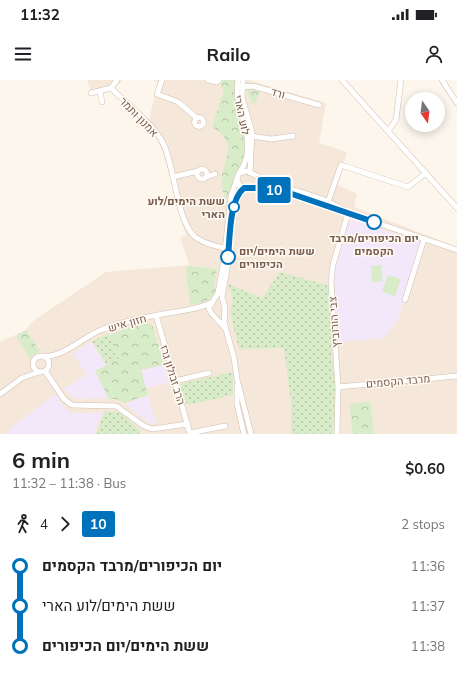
<!DOCTYPE html>
<meta charset="utf-8">
<style>
body{margin:0;font-family:Mulish,Heebo,sans-serif;background:#f2f2f2;color:#202124;height:100vh;display:flex;flex-direction:column;font-size:15px;white-space:nowrap}
*{box-sizing:border-box;margin:0}
p{font-size:13px;color:#757577}
.icon{flex:none;width:22px;height:22px;fill:none;stroke:currentColor;stroke-width:2;stroke-linecap:round;stroke-linejoin:round}
.map{position:relative;height:354px;overflow:hidden}
.sheet{display:flex;flex-direction:column;background:#fff;flex:1}
.sheet>*{flex:none}
.badge{padding:0 8px;border-radius:3px;font-size:14px;line-height:26px}
.needle{width:26px;rotate:166deg}
.tools{position:absolute;left:405px;top:12px;display:grid;gap:8px}
.tools a{display:grid;place-items:center;width:40px;height:40px;border-radius:50%;background:#fff;box-shadow:0 2px 10px #0003;font-size:20px}
.map>.badge{position:absolute;translate:-50% -50%;box-shadow:0 0 0 2px #fff}
.legs{display:flex;align-items:center;gap:6px;height:44px;padding:0 12px;font-size:13px}
.legs p{margin-inline-start:auto}
.overview{display:flex;align-items:center;justify-content:space-between;height:68px;padding:0 12px}
h1{font-size:22px;font-weight:700;line-height:30px}
ul{padding:0 12px;list-style:none}
li{display:flex;align-items:center;gap:14px;height:40px;font-size:15px}
li i{display:grid;place-items:center;width:6px;height:100%;margin:0 5px;background:currentColor}
li i::after{content:'';width:10px;height:10px;margin:-5px;border:3px solid;border-radius:50%;background:#fff}
li p{margin-inline-start:auto}
li:first-child i{background:linear-gradient(#0000 50%,currentColor 0)}
li:last-child i{background:linear-gradient(currentColor 50%,#0000 0)}
.status{display:flex;justify-content:space-between;align-items:center;height:28px;padding:0 20px;background:#fff;direction:ltr}
.status svg{height:11px;fill:currentColor}
header{display:flex;justify-content:space-between;align-items:center;height:52px;padding:0 12px;background:#fff;font-size:18px;font-weight:700}
.map>svg:first-child{display:block}
.residential{fill:#f5e8da}
.education{fill:#f3e8fa}
.grass{fill:url(#grass-dots)}
.park{fill:url(#park-crowns)}
.pitch{fill:#d8ecc9}
.lines{fill:none;stroke-linecap:round;stroke-linejoin:round}
.minor-casing{stroke:#d1beb0;stroke-width:6}
.minor{stroke:#fff;stroke-width:5}
.line-1-casing{stroke:#fff;stroke-width:9}
.line-1{stroke:#0072bc;stroke-width:6}
.stop-1-dot{fill:#fff;stroke:#0072bc;stroke-width:2}
.labels{text-anchor:middle;dominant-baseline:central;stroke-width:3;stroke-linejoin:round;paint-order:stroke}
.street-label{font-size:11px;fill:#7a5c4d;stroke:#fffaf3}
.stop-label{font-size:11px;font-weight:bold;fill:#7a5c4d;stroke:#fffaf3;text-anchor:end}
</style>
<div class="status"><b>11:32</b><svg viewBox="0 0 49 12"><path d="M0 12V9h3v3zM5 12V6h3v6zM10 12V3h3v9zM15 12V0h3v12zM26 1h20v11H26zM47 4h2v5h-2z"/></svg></div>
<header><svg class="icon" aria-label="menu" viewBox="0 0 24 24"><path d="M4 6h16M4 12h16M4 18h16"/></svg>Railo<svg class="icon" aria-label="person" viewBox="0 0 24 24"><circle cx="12" cy="8" r="4"/><path d="M4 21q1-7 8-7t8 7"/></svg></header>
<div class="map">
<svg width="457" height="354" viewBox="0 0 457 354">
<defs>
<pattern id="grass-dots" width="8" height="8" patternUnits="userSpaceOnUse"><rect width="8" height="8" fill="#d8ecc9"/><path d="M2 2h.1M6 6h.1" fill="none" stroke="#b4c2a5" stroke-width="1.8" stroke-linecap="round"/></pattern>
<pattern id="park-crowns" width="20" height="18" patternUnits="userSpaceOnUse"><rect width="20" height="18" fill="#d8ecc9"/><path d="M2 6a3 3 0 1 1 6 0M12 15a3 3 0 1 1 6 0" fill="none" stroke="#b4c2a5"/></pattern>
</defs>
<rect width="100%" height="100%" fill="#fdf6ec"/>
<g class="residential">
<polygon points="87,0 122,0 122,1 115,8 92,16"/>
<polygon points="152,0 249,0 326,23 319,63 347,72 338,105 357,114 354,127 457,167 457,354 0,354 0,262 26,250 33,241 106,192 189,185 180,157 186,156 163,73 155,54 147,48 158,2"/>
</g>
<g class="education">
<polygon points="350,138 421,163 398,239 385,258 338,262 334,194"/>
<polygon points="91,262 106,285 95,291 108,318 76,319 63,309 86,295 73,273"/>
<polygon points="164,284 169,303 146,308 141,290"/>
<polygon points="56,314 65,328 71,333 93,333 103,331 94,354 8,354 8,350"/>
<polygon points="148,316 157,345 147,342 124,323"/>
</g>
<g class="grass">
<polygon points="280,192 326,205 330,209 332,278 335,306 333,354 291,354 291,321 284,268 239,269 230,233 233,219 228,204 262,218"/>
<polygon points="108,254 119,279 107,285 92,261"/>
<polygon points="233,292 233,315 187,325 180,304"/>
<polygon points="105,331 120,333 141,351 140,354 96,354"/>
</g>
<g class="park">
<path d="M222,0H237L246,58L244,74L243,83L235,96L227,120C208,88 249,69 212,47L224,10L221,7Z"/>
<polygon points="249,9 260,11 255,23 252,23 247,12"/>
<path d="M190,186L217,189L214,207L216,209C211,222 202,223 190,225L186,187Z"/>
<polygon points="147,243 151,244 153,247 164,285 141,290 148,315 124,323 116,319 109,319 95,291 119,279 109,255 121,251 120,250"/>
<polygon points="26,250 40,271 30,278 16,256"/>
<polygon points="370,321 374,354 353,354 349,324"/>
</g>
<g class="pitch">
<polygon points="381,185 383,201 372,202 371,186"/>
<polygon points="388,195 401,199 395,216 382,212"/>
</g>
<g class="lines">
<g class="minor-casing">
<g id="minor">
<polyline points="162,0 157,14 178,22 197,38"/>
<polyline points="208,0 217,2 219,0"/>
<path d="M238,0C232,30 261,61 240,92"/>
<polyline points="243,0 242,17 252,52 250,93"/>
<polyline points="342,0 457,128"/>
<polyline points="442,0 457,23"/>
<polyline points="239,7 253,6 319,25"/>
<path d="M111,8C128,25 152,42 163,63C175,87 176,138 194,156C203,164 217,166 228,169"/>
<polyline points="100,12 102,22"/>
<polyline points="91,13 111,8 117,0"/>
<circle cx="199" cy="42" r="4.5"/>
<polyline points="388,51 396,40 401,0"/>
<polyline points="250,56 271,59 293,56"/>
<circle cx="202" cy="94" r="5"/>
<polyline points="173,97 198,91"/>
<polyline points="206,97 215,94"/>
<polyline points="237,99 239,105 243,107 253,107 278,111 303,118 457,170"/>
<polyline points="243,107 237,115 234,124 227,189 222,217 225,228 224,242 234,278 237,299 251,354"/>
<polyline points="328,122 341,85 408,107 426,93"/>
<polyline points="405,220 424,159"/>
<polyline points="156,235 190,354"/>
<path d="M225,248C220,241 211,236 209,228L218,213L224,180L231,116L239,93L248,91C278,111 318,111 348,133"/>
<path d="M43,276C63,278 83,257 101,250C121,242 142,238 163,234C179,231 196,230 211,223"/>
<circle cx="41" cy="284" r="8"/>
<polyline points="45,291 64,319 72,325 116,326 144,346 152,349 188,344"/>
<polyline points="175,301 209,293"/>
<polyline points="237,306 237,324 244,354"/>
<polyline points="338,307 457,296"/>
<polyline points="0,314 22,298 39,292"/>
<polyline points="190,353 225,346"/>
<polyline points="337,354 338,307 331,201 333,185 348,133"/>
</g>
</g>
<use href="#minor" class="minor"/>
</g>
<g class="lines">
<g class="line-1-casing">
<path id="line-1" d="M228,177C230,158 229,120 244,108H261L292,114L374,142"/>
</g>
<use href="#line-1" class="line-1"/>
</g>
<g class="stop-1-dot">
<circle cx="234" cy="127" r="5"/>
<circle cx="374" cy="142" r="7"/>
<circle cx="228" cy="177" r="7"/>
</g>
<g class="labels">
<g class="street-label">
<text transform="translate(278 13) rotate(16)">ורד</text>
<text transform="translate(242 35) rotate(78)">לוע הארי</text>
<text transform="translate(139 37) rotate(46)">אמנון ותמר</text>
<text transform="translate(334 242) rotate(-94)">צבי הורוביץ</text>
<text transform="translate(127 243) rotate(-15)">חזון איש</text>
<text transform="translate(173 295) rotate(73)">הרב זבולון גרז</text>
<text transform="translate(398 301) rotate(-5)">מרבד הקסמים</text>
</g>
<g class="stop-label">
<text x="225" y="121">ששת הימים/לוע<tspan x="225" dy="13">הארי</tspan></text>
<text x="374" y="158" text-anchor="middle">יום הכיפורים/מרבד<tspan x="374" dy="13">הקסמים</tspan></text>
<text x="239" y="171" text-anchor="start">ששת הימים/יום<tspan x="239" dy="13">הכיפורים</tspan></text>
</g>
</g>
</svg>
<div class="tools">
<a><svg class="needle" viewBox="-14 -14 28 28"><path d="M0-13l5 13h-10z" fill="#e53935"/><path d="M0 13l5-13h-10z" fill="#757577"/></svg></a>
</div>
<b class="badge" style="left:274px;top:110px;background:#0072bc;color:#fff">10</b>
</div>
<section class="sheet">
<div class="overview"><div><h1>6 min</h1><p>11:32 – 11:38 · Bus</p></div><b>$0.60</b></div>
<div class="legs"><svg class="icon" aria-label="walk" viewBox="0 0 24 24"><circle cx="13" cy="4" r="2"/><path d="M13 8l-2 6 4 7M11 14l-3 7M7 12l3-4h3l4 4"/></svg>4<svg class="icon" aria-label="forward" viewBox="0 0 24 24"><path d="M9 5l7 7-7 7"/></svg><b class="badge" style="background:#0072bc;color:#fff">10</b><p>2 stops</p></div>
<ul>
<li><i style="color:#0072bc"></i><b>יום הכיפורים/מרבד הקסמים</b><p>11:36</p></li>
<li><i style="color:#0072bc"></i><span>ששת הימים/לוע הארי</span><p>11:37</p></li>
<li><i style="color:#0072bc"></i><b>ששת הימים/יום הכיפורים</b><p>11:38</p></li>
</ul>
</section>
